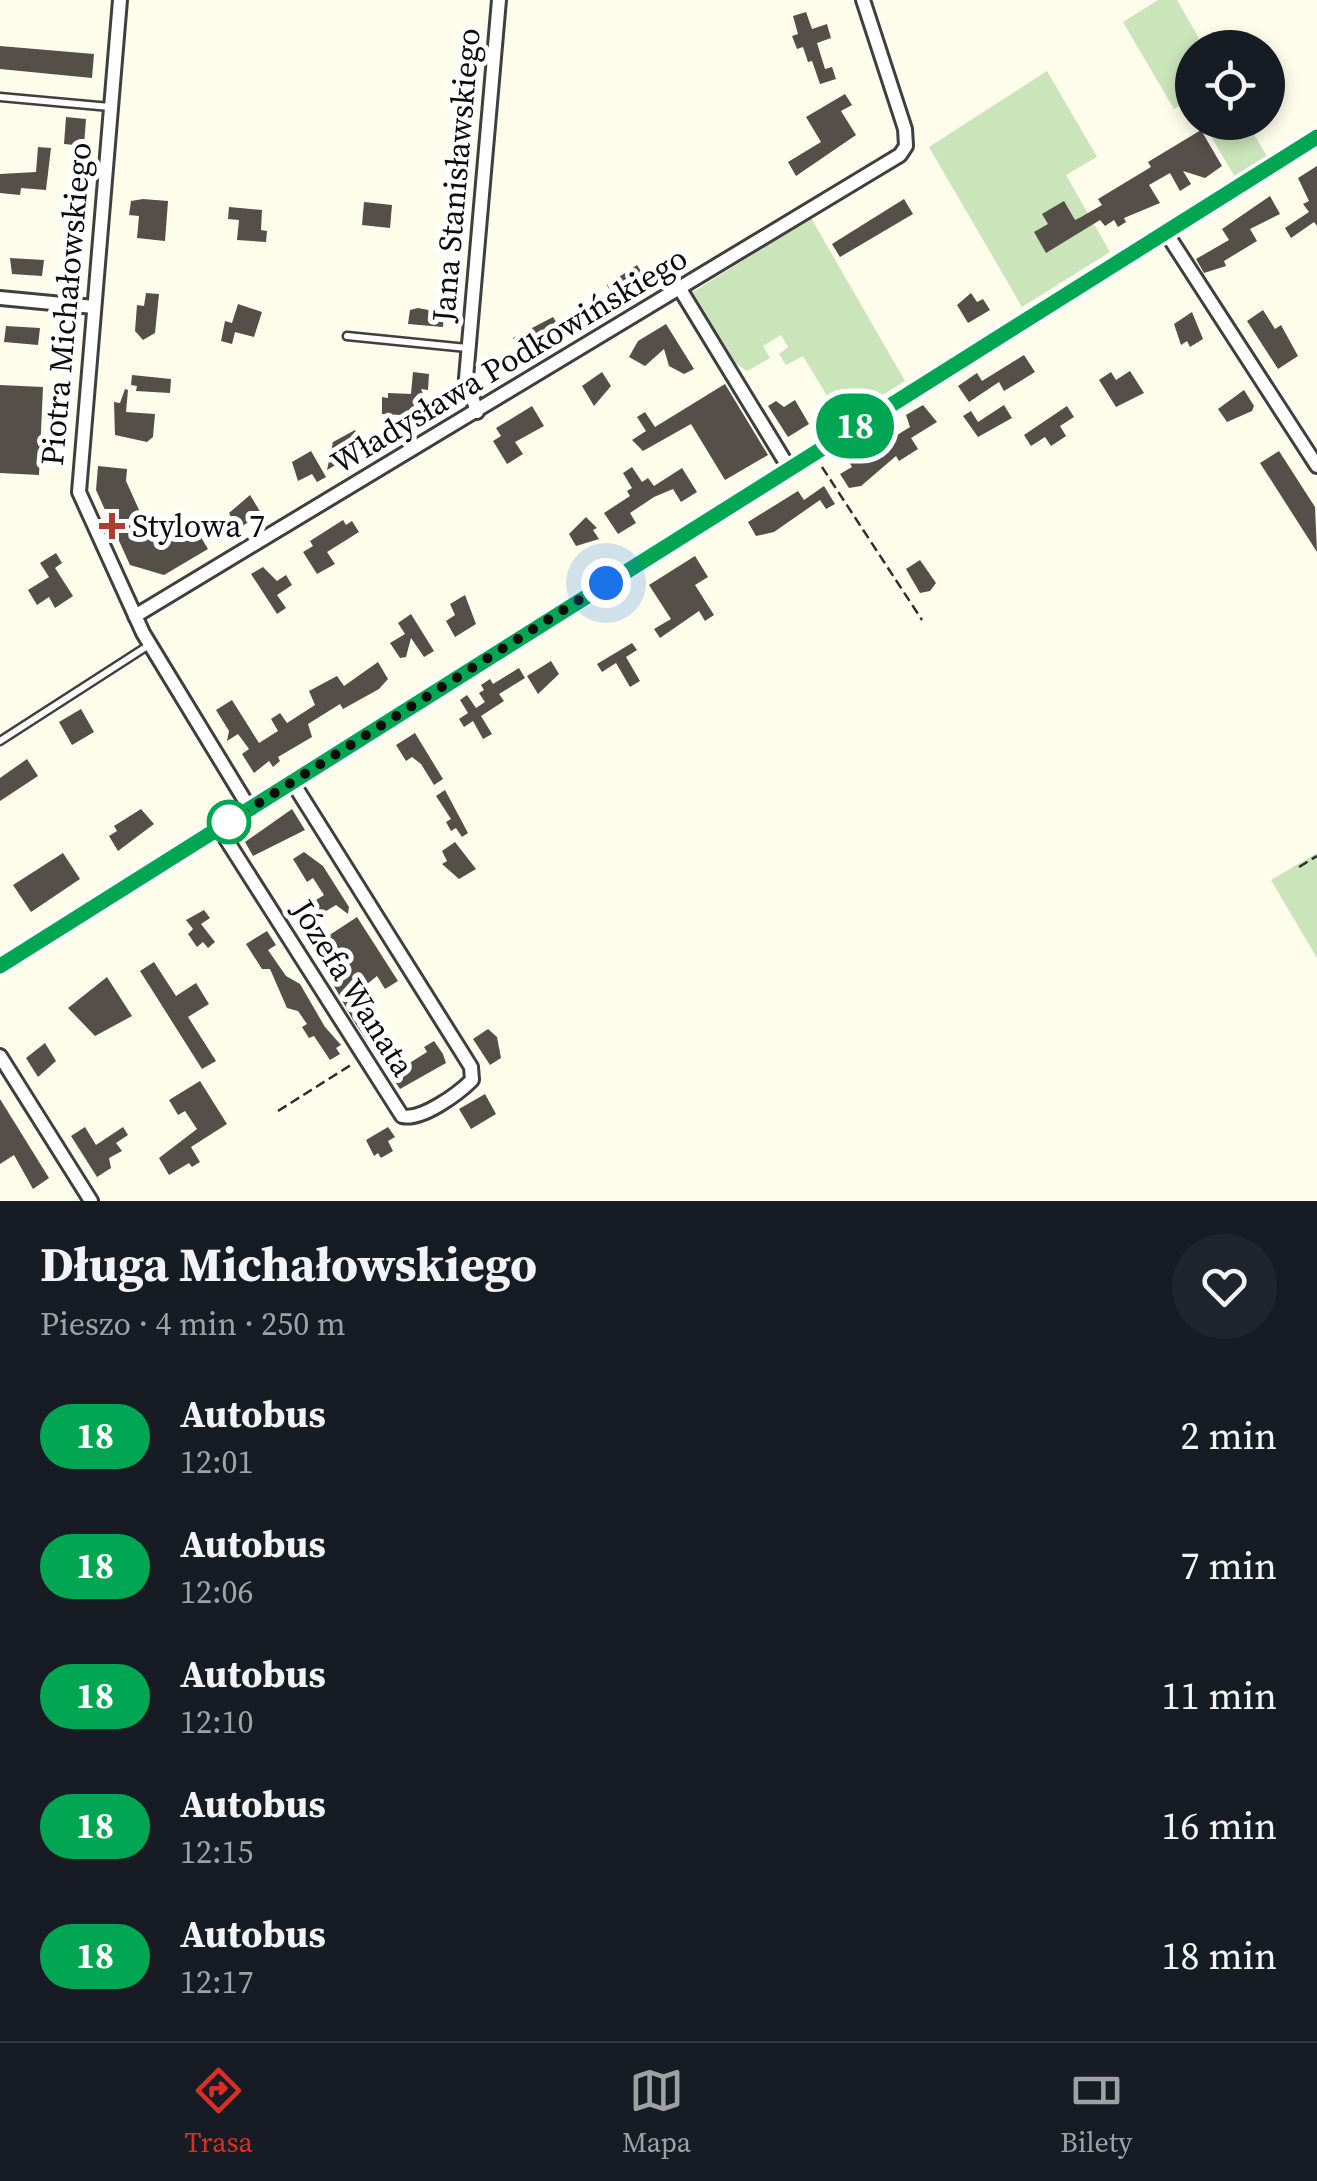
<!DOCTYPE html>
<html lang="pl">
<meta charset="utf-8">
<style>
body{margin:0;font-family:"Source Serif 4",serif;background:#20242c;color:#f1f3f6;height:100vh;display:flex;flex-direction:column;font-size:38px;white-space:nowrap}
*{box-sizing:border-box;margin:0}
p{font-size:32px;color:#9ea1a6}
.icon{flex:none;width:55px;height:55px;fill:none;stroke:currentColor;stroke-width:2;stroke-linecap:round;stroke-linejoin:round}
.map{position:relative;height:1201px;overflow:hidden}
.drawer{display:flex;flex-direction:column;background:#171b24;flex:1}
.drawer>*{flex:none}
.badge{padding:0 20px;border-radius:32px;font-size:35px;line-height:65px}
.controls{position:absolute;left:1175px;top:30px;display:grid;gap:20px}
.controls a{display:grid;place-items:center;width:110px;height:110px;border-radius:50%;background:#171b24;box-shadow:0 5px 15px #0003;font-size:50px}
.you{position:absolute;width:50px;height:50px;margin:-25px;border:8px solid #fff;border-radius:50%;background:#1a73e8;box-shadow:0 0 0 15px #1a73e833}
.map>.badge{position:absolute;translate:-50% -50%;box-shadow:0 0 0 5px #fff}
.round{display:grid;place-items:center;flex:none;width:105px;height:105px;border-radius:52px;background:#20242c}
.overview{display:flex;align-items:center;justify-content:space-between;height:170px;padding:0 40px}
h1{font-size:48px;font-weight:700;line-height:75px}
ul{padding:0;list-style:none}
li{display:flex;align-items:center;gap:30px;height:130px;padding:0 40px}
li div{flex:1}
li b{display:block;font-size:38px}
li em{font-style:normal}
li .badge{min-width:110px;font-weight:700;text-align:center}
.tab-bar{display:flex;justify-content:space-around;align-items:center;height:140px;border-top:2px solid #363941;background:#171b24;font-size:28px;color:#9ea1a6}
.tab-bar a{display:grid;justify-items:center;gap:5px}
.tab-bar .selected{color:#d93025}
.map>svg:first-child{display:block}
.green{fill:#c9e5b9}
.building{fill:#544f49}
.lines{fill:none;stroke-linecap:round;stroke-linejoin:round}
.service-casing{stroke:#3f3f3f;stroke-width:11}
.minor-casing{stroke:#3f3f3f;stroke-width:18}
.tertiary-casing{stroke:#3f3f3f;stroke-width:20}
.path{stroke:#2e2e2e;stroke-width:2.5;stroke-dasharray:10 5;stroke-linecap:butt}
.service{stroke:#fff;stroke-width:6}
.minor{stroke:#fff;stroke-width:12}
.tertiary{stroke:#fff;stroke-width:15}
.line-casing{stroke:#fff;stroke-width:22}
.line{stroke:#00a651;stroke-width:15}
.walk{stroke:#0c0c0c;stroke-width:10;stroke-dasharray:0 18}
.poi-dot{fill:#b13c2f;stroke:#fff;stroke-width:4}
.stop-dot{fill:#fff;stroke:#00a651;stroke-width:5}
.labels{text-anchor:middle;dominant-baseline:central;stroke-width:10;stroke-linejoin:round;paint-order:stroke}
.street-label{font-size:32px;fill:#0c0c0c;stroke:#fff}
.poi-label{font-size:32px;fill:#0c0c0c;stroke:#fff;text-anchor:start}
</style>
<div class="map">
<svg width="1317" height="1201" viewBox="0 0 1317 1201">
<rect width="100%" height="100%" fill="#fefdec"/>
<g class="green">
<polygon points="1158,0 1177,0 1204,47 1192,48 1192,105 1189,100 1174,109 1123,22"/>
<polygon points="1047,71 1097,157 1066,175 1110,252 1022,307 929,147"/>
<polygon points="1203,123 1247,123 1267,156 1235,177"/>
<polygon points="811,218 905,381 854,413 849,404 835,409 803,356 786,365 779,354 788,347 781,335 763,346 770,358 747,371 735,363 693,292"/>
<polygon points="1317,853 1317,958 1271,880"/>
</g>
<g class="building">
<polygon points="806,12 812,29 827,24 831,38 817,43 825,69 832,67 836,79 820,84 812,61 808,62 803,47 797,49 792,36 798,34 793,16"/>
<polygon points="0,46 94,54 92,78 0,69"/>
<polygon points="845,94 852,105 841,111 856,135 796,176 788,162 821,142 806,117"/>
<polygon points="66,117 86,119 84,146 64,144"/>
<polygon points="1201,130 1222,166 1205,178 1183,171 1191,184 1180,191 1170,173 1149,185 1160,203 1124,218 1126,222 1118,227 1114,220 1105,226 1100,220 1046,253 1034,232 1048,224 1042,214 1064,201 1075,220 1081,217 1102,205 1098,199 1151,167 1148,162"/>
<polygon points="38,147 51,148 46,190 21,188 20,195 0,193 0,174 36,172"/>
<polygon points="1317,166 1317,226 1314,222 1291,238 1285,228 1309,212 1303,204 1309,201 1298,178"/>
<polygon points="1270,196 1280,214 1250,229 1257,241 1224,261 1226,266 1204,273 1196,259 1229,240 1222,229"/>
<polygon points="143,199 168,201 165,241 137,238 139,216 129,215 131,201"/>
<polygon points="904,199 913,214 840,257 832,244"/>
<polygon points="364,202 392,205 390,228 362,225"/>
<polygon points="229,207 262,210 261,230 267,231 266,242 237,240 239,220 228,219"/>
<polygon points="10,258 44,260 42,276 12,274"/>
<polygon points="637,265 644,276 615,299 607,285"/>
<polygon points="146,293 159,294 155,333 143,340 135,331 137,305 144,306"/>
<polygon points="971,293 977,302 983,299 990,310 968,323 957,305"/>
<polygon points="238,304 262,312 254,337 235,332 232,344 221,341 225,321 232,323"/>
<polygon points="418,308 444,313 443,327 408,324 410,310"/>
<polygon points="1263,310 1275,329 1281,325 1298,356 1278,369 1247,321"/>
<polygon points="1192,312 1203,339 1190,347 1187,341 1181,345 1174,324"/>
<polygon points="553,317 560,328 524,356 513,338"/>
<polygon points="666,324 694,369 684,374 669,366 664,349 645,366 629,357 638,341"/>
<polygon points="6,326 40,328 38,345 4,342"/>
<polygon points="1024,355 1035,372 1004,391 999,382 969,402 958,386 977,373 982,381"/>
<polygon points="1130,371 1144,393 1116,407 1099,380 1111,372 1116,380"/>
<polygon points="413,372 429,374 428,390 421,389 433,416 407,428 401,415 382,414 382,397 388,398 388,393 411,394"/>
<polygon points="602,372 611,386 594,406 582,386"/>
<polygon points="132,375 171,379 170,393 136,391 137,386 131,385"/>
<polygon points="725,384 768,455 749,466 725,480 691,424 643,451 632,440 646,431 637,417 645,412 655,427"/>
<polygon points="0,385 43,387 39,475 0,473"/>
<polygon points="125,389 128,390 126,412 155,414 153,437 147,442 115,435 114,402 120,403"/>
<polygon points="1244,390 1254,406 1252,411 1227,422 1218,409"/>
<polygon points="795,400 809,424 788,437 768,406 776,401 784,407"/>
<polygon points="923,405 937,422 911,438 918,449 899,461 896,456 861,486 849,488 840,474 852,467 848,460 866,449 863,443 881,433 886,442 910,427 906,415"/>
<polygon points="1004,405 1012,418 978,437 963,416 971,411 978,422"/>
<polygon points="532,406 544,426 515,442 523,454 507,464 493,441 501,436 496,428"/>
<polygon points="1067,406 1074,417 1060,426 1066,436 1051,446 1045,437 1031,446 1024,435"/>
<polygon points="355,430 361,439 353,455 327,470 333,442"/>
<polygon points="311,451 326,477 317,482 312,474 298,481 292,462"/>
<polygon points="1279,451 1315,507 1317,552 1260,463"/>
<polygon points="98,466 127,469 126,481 150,534 154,533 159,543 193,524 208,549 164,575 130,565 96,490"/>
<polygon points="632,467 642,482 648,478 654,486 682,468 697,492 681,502 673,489 654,497 630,513 636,523 618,534 604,513 630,496 627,491 632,488 623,473"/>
<polygon points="824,486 835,504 826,509 820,500 774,532 756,536 748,522 798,491 804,500"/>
<polygon points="250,495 261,513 230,535 224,526 233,521 229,513"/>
<polygon points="586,517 597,528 593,530 599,539 576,546 569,534"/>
<polygon points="343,520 346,525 352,521 359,532 327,552 335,564 317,574 303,552 313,546 310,541"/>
<polygon points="56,553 62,563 55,568 73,596 55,608 49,597 37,605 28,590 49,577 40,563"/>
<polygon points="695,556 708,577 695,585 714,615 705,621 699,611 660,638 654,629 671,619 649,585"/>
<polygon points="920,560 936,583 930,591 920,593 906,569"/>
<polygon points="263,567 277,581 286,575 292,585 277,595 286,608 277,614 251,574"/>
<polygon points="465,595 476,624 455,637 446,621 455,615 450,604"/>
<polygon points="411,614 434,651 424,657 411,638 406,657 400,658 390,643 405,634 398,623"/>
<polygon points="632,643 637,650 626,657 640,681 630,687 616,663 602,672 597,664"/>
<polygon points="551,661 559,674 538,694 527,676"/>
<polygon points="378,662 388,679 379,689 343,709 340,704 308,724 312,737 278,757 280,761 273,767 269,761 254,773 242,754 249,749 238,734 227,741 229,731 216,710 232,700 259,743 278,731 271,719 280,713 287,723 315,705 309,691 337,676 344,686"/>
<polygon points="519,668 525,678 499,694 504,701 481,716 492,734 483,739 473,721 464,727 459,719 468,713 460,700 467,695 476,708 485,702 479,693 484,690 481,685 490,679 493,684"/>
<polygon points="81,709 94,732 72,745 59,722"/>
<polygon points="415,733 443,779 434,785 421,764 412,757 406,761 396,745"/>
<polygon points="27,759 38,776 0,801 0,778"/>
<polygon points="445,790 468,833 462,837 456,828 451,831 446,822 451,819 436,796"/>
<polygon points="141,809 154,824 118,851 109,836 117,831 114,826"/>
<polygon points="292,809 305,830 253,856 245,842"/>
<polygon points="455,842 476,869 459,879 442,864 447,861 442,851"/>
<polygon points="304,852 323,866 349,907 348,914 336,905 316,917 328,936 357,917 398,981 385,989 377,976 361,989 401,1062 405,1059 408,1064 427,1052 424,1047 434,1041 443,1054 446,1063 400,1089 353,1020 294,914 324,895 313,878 307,882 293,859"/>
<polygon points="63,853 80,879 31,912 13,885"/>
<polygon points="204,910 210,918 201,924 215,942 208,948 203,942 197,947 188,934 193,929 186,920"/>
<polygon points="267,931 276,945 268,950 286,976 300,984 325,1027 341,1045 336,1048 340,1054 330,1060 314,1036 309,1038 302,1027 307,1024 298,1011 287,1008 270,969 262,969 246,944"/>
<polygon points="154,962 176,996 196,983 209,1004 188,1017 216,1061 202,1069 140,971"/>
<polygon points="107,977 132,1016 95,1036 68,1008"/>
<polygon points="488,1029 497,1037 501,1058 490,1065 473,1039"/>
<polygon points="45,1043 56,1061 38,1077 26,1058"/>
<polygon points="200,1081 227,1124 191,1147 200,1162 192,1167 189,1163 169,1175 159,1158 197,1129 185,1111 178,1115 169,1100"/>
<polygon points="485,1094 496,1114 471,1129 459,1109"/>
<polygon points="0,1099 49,1178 33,1189 14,1155 0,1164"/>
<polygon points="85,1127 96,1145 123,1127 128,1135 116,1143 122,1151 109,1158 111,1168 97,1177 71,1136"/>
<polygon points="388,1127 395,1137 388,1141 393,1151 381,1158 378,1153 374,1156 366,1140"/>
</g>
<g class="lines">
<g class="service-casing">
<g id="service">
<polyline points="0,97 110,107"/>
<polyline points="347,336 467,348"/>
<polyline points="0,741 149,645"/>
</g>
</g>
<g class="minor-casing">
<g id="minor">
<polyline points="120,0 79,492 143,633 250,809"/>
<polyline points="1165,231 1317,466"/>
<polyline points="680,289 789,468"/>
<polyline points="0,298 94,307"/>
<polyline points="477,412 466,378 499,0"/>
<polyline points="135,616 900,155 906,146 905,129 863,0"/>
<path d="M219,828L402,1116C421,1121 458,1094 472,1080L471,1067L293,783"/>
<polyline points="0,1056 91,1201"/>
</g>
</g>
<g class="tertiary-casing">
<polyline id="tertiary" points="0,966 1317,137"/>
</g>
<g class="path">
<polyline points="822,467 922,620"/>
<polyline points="1299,867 1317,856"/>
<polyline points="278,1111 354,1063"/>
</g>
<use href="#service" class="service"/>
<use href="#minor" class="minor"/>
<use href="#tertiary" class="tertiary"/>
</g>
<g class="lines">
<g class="line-casing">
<polyline id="line" points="0,966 1317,137"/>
</g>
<use href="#line" class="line"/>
<polyline class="walk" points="229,822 606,583"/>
</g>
<path class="poi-dot" d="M107 511h10v10h10v10h-10v10h-10v-10h-10v-10h10z"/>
<circle class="stop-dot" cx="229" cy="822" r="20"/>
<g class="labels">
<g class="street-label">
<text transform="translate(456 175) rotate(-85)">Jana Stanisławskiego</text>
<text transform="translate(66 304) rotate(-85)">Piotra Michałowskiego</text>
<text transform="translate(509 360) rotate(-31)">Władysława Podkowińskiego</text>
<text transform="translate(353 988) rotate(58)">Józefa Wanata</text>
</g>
<g class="poi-label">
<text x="132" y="526">Stylowa 7</text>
</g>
</g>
</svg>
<div class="controls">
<a><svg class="icon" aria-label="locate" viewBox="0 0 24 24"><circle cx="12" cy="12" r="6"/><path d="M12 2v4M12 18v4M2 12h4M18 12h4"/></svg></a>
</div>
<div class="you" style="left:606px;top:583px"></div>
<b class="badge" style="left:855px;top:426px;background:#00a651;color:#fff">18</b>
</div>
<section class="drawer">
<div class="overview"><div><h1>Długa Michałowskiego</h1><p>Pieszo · 4 min · 250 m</p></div><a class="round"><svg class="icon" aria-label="heart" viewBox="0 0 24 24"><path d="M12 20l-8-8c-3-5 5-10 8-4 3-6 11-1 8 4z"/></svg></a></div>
<ul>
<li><span class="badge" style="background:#00a651;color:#fff">18</span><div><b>Autobus</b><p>12:01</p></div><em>2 min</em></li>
<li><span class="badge" style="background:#00a651;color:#fff">18</span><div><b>Autobus</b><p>12:06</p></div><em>7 min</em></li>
<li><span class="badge" style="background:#00a651;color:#fff">18</span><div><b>Autobus</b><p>12:10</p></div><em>11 min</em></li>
<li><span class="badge" style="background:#00a651;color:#fff">18</span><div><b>Autobus</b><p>12:15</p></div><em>16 min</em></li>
<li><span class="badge" style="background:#00a651;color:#fff">18</span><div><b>Autobus</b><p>12:17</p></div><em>18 min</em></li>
</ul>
</section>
<nav class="tab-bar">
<a class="selected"><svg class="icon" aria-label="directions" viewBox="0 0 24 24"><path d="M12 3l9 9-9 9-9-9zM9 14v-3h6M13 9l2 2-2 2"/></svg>Trasa</a>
<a><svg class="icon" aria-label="map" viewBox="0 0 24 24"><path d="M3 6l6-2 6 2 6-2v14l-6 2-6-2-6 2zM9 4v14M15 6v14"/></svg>Mapa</a>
<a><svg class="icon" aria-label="tickets" viewBox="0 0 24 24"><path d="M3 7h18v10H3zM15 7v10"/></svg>Bilety</a>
</nav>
